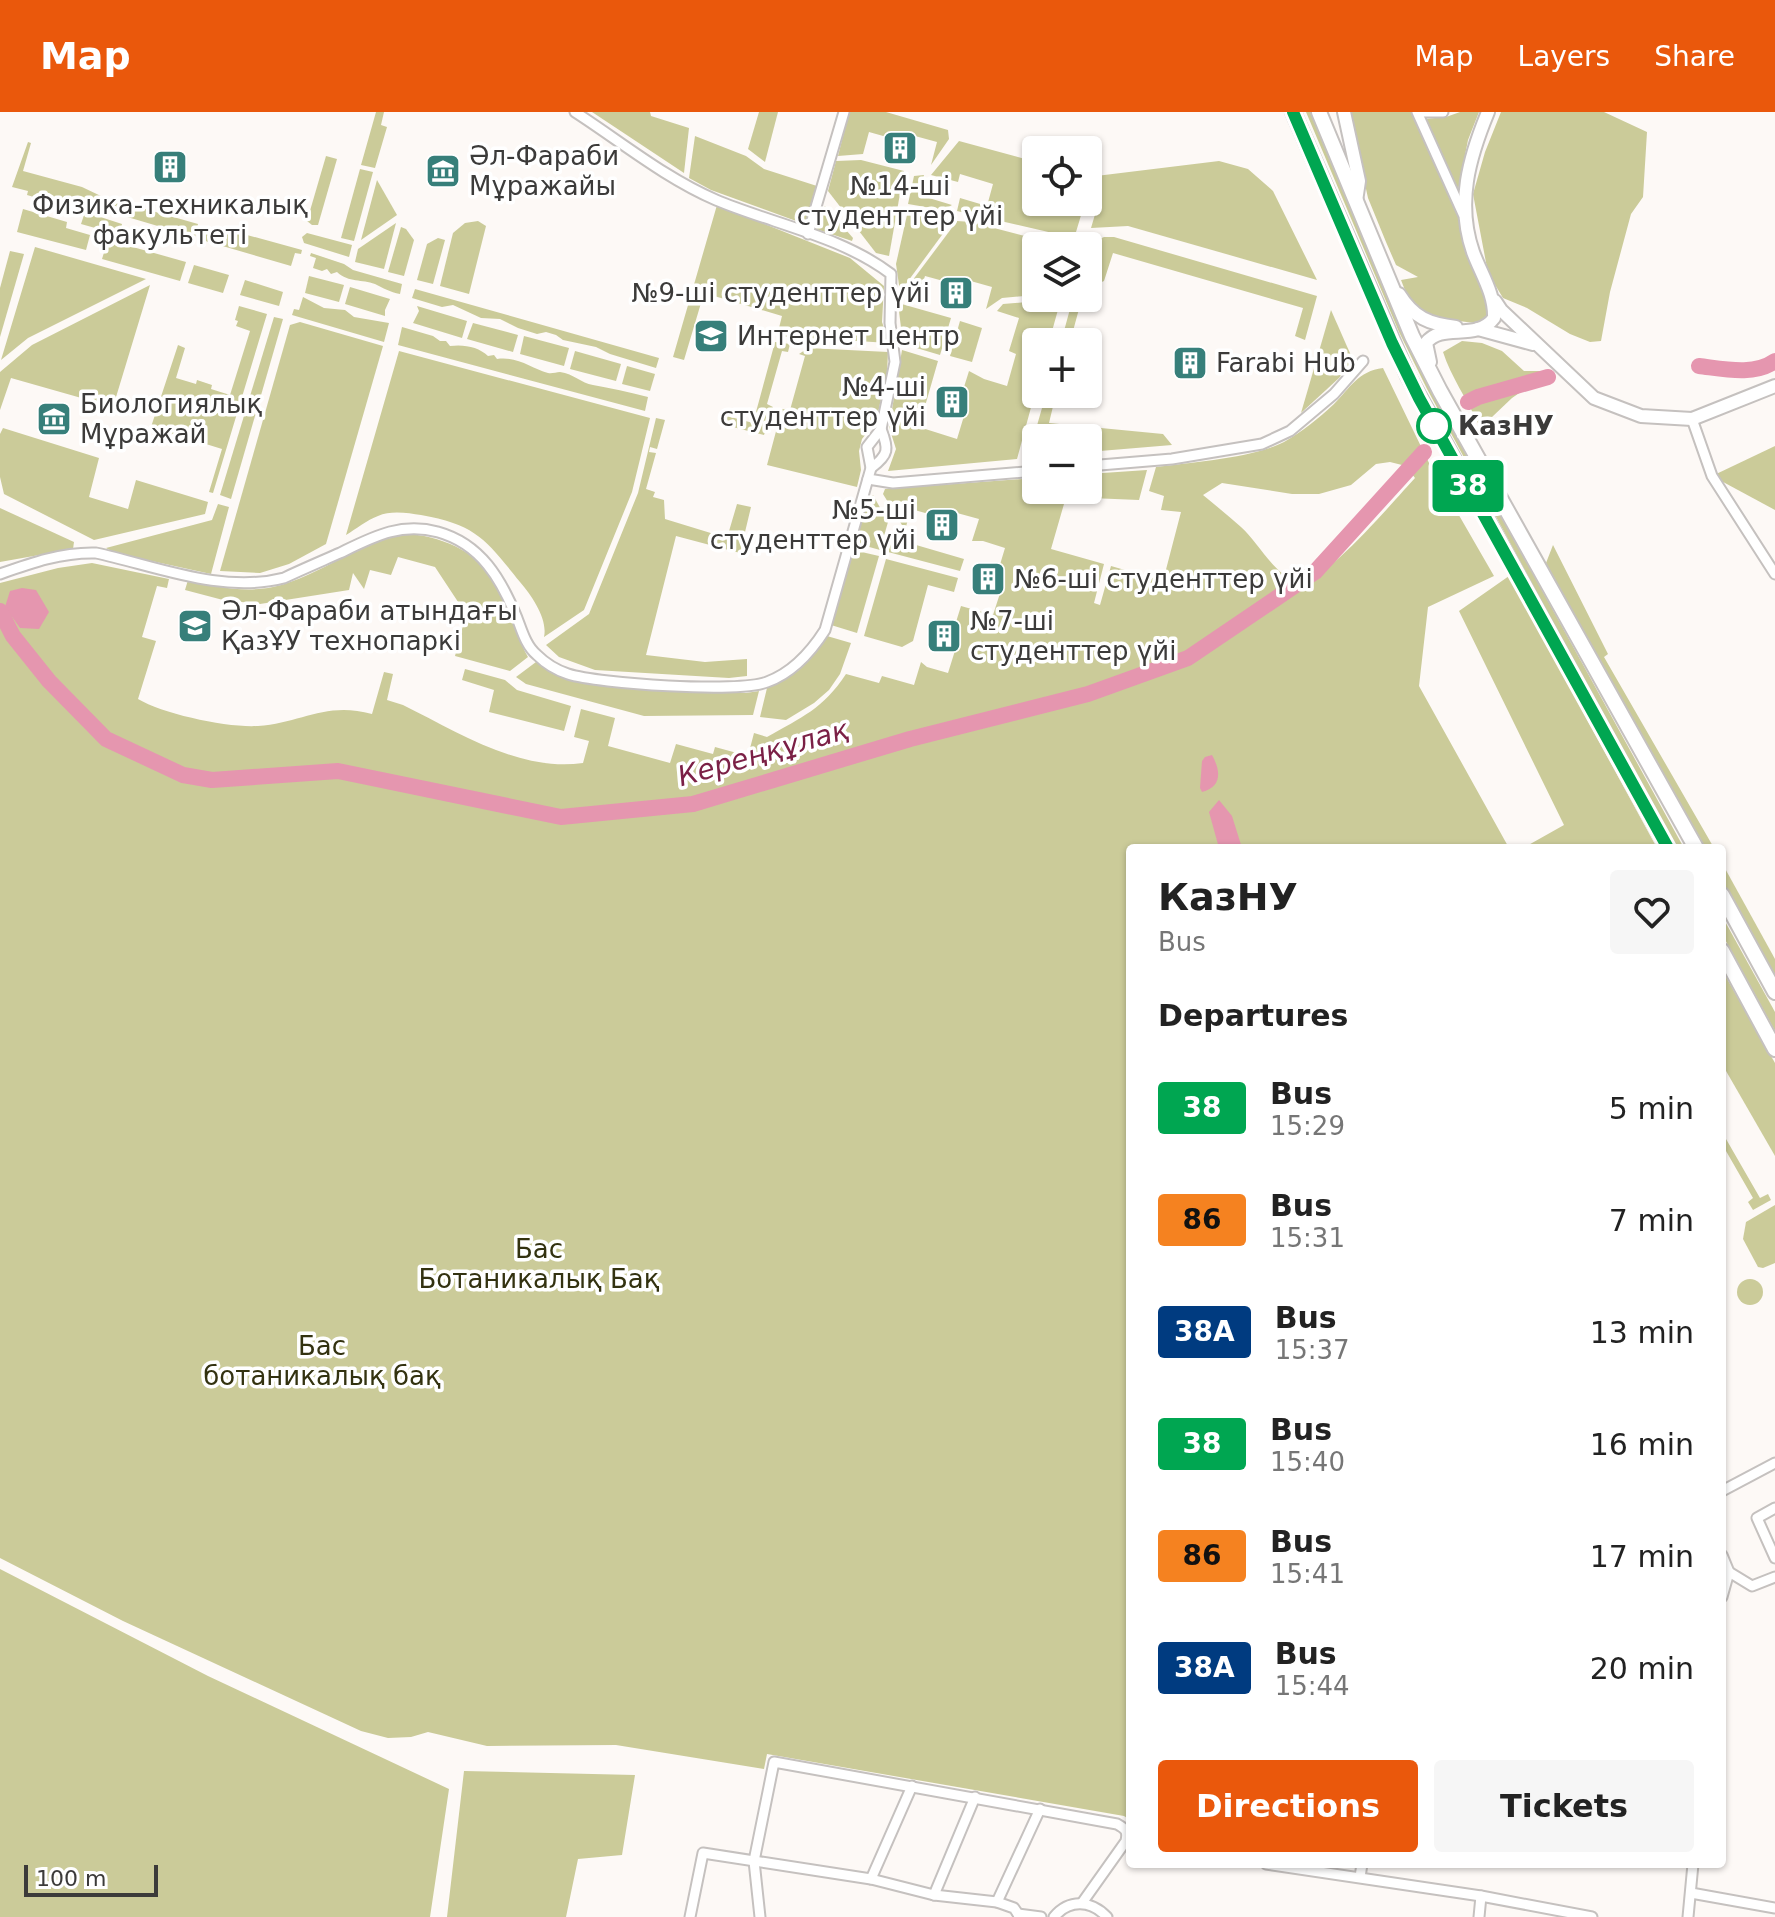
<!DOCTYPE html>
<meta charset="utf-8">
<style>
body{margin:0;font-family:"DejaVu Sans",sans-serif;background:#f6f6f6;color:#222;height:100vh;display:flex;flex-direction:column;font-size:30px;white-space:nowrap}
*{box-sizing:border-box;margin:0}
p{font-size:26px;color:#767676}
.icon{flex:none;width:44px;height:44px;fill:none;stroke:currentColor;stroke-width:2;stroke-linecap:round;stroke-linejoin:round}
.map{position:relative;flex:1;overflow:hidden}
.drawer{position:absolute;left:1126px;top:732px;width:600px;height:1024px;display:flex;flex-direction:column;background:#fff;border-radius:8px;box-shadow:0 2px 6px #0004}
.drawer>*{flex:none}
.badge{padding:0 16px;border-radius:6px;font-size:28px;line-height:52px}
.tools{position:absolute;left:1022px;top:24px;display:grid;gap:16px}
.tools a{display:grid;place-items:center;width:80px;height:80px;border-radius:8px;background:#fff;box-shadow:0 2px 6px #0004;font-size:40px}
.scale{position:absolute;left:24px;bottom:20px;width:134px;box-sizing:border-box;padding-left:8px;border:4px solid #3c3b3a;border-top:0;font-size:22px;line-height:28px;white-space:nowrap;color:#3c3b3a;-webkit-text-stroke:6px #fff;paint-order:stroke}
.map>.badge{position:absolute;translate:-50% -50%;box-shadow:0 0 0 4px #fff}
h2{padding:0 32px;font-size:30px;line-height:72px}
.round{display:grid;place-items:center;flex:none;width:84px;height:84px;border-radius:8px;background:#f6f6f6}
.headline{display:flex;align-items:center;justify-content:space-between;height:136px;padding:0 32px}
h1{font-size:38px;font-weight:700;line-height:60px}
.action{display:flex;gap:16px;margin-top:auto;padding:16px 32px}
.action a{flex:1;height:92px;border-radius:8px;background:#ea580c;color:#fff;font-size:32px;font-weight:700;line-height:92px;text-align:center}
.action a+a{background:#f6f6f6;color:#222}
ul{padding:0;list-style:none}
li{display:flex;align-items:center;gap:24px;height:112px;padding:0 32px}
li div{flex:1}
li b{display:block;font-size:30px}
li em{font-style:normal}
li .badge{min-width:88px;font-weight:700;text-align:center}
header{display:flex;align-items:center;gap:48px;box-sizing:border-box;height:112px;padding:0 40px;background:#ea580c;color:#fff}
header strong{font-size:38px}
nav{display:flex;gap:44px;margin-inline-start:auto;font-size:28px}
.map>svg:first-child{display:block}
.green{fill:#cbcb99;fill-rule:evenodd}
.water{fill:#e596af}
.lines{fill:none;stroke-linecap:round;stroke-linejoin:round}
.river{stroke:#e596af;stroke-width:16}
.street-casing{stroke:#c5c1bf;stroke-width:13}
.secondary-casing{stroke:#c5c1bf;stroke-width:16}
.primary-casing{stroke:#c5c1bf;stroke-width:18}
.street{stroke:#fff;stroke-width:9}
.secondary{stroke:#fff;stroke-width:12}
.primary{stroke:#fff;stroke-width:14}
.line-casing{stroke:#fff;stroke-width:18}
.line{stroke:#00a651;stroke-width:12}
.stop-dot{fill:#fff;stroke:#00a651;stroke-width:4}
.labels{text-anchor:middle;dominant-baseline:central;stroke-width:7;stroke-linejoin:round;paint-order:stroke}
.poi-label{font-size:26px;fill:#3c3b3a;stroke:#fff;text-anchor:start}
.stop-label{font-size:26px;font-weight:bold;fill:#3c3b3a;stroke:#fff;text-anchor:start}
.park-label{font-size:26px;fill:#333210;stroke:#fff}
.water-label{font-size:28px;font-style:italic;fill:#7b2046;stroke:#fff}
</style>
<header>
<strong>Map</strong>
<nav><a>Map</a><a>Layers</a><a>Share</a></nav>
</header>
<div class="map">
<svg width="1775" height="1805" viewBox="0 0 1775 1805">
<rect width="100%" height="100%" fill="#fdf9f6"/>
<g class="green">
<polygon points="376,0 384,0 381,13 387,15 375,56 361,53"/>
<polygon points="592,0 650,0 651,4 689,16 684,61"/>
<polygon points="759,0 778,0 765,50 748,37"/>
<polygon points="849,0 886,0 948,18 949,27 931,53 937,30 904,21 901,29 869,20 863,42 838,44"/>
<polygon points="1306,0 1314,0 1430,275 1684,736 1675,736 1427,277 1399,220"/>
<polygon points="1349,0 1417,0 1436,39 1494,197 1483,212 1426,205 1408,186 1401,168 1418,165 1396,153 1386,130 1368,86"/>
<polygon points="1460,0 1479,0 1468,28 1457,84 1424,7 1446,5"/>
<polygon points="1501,0 1604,0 1647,20 1643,85 1631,102 1610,180 1601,229 1590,230 1570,222 1527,196 1503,186 1488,161 1473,82 1485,40"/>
<polygon points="695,24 746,44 764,57 817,74 807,113 711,78 689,66"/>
<polygon points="959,29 1036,50 1036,90 1085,90 1076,120 1070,125 957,99 960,86 987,94 993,72 960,62 958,70 931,63"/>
<polygon points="28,30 31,31 23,59 82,75 103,85 99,97 73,90 71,96 27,83 28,79 12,75"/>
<polygon points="326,44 337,47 318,113 312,113 307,109"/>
<polygon points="861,48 904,59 889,144 876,141 828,79 836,49"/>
<polygon points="1219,49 1248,57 1273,79 1317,168 1128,114 1091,116 1099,89 1088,85 1088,65"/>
<polygon points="360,57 373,60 354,129 341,126"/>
<polygon points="924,63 919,83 952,93 943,98 908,92 914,64"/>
<polygon points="377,68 397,103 361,128"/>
<polygon points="110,87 198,112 195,125 107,99"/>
<polygon points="717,93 850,146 884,174 882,210 889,231 777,224 782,204 704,181 684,248 673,245"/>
<polygon points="825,94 853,126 852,129 816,117 822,97"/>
<polygon points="23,97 67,110 66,116 90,123 86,138 17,120"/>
<polygon points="85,100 122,112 120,123 81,112"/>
<polygon points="907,103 953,108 900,180 896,152"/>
<polygon points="478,109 486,114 469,182 440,174 453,121 465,111"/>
<polygon points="957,109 971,110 1063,134 1036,134 1036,183 1002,186 986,197 992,175 960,166 958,173 925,164 918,186 903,181"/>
<polygon points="396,111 384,157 355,150 358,137"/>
<polygon points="205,115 221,119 229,118 302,138 301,142 295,141 291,154 202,128"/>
<polygon points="401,115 406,117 414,128 404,164 388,160"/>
<polygon points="307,121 352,133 349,145 304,131 302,125"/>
<polygon points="1104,125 1114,125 1317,184 1305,228 1295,224 1303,196 1113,141 1104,169 1095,173 1088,136 1095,129"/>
<polygon points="438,126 445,128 433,172 417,168 427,132"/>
<polygon points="108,128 186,150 180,169 102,147"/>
<polygon points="35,135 146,167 28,226 1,248"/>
<polygon points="10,139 24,142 0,225 0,176"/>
<path d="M311,141L344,152L353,158L402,172L400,182C390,180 383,176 375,172C362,167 349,171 337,160L331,162L327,157L322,159L313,156L316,146L310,144Z"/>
<polygon points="194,153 229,163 223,181 188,171"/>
<polygon points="309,164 344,173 339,190 305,181"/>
<polygon points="245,168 283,180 279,194 240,183"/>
<polygon points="150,173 113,295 11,266 0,298 0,260 32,233"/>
<polygon points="350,175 390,187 385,198 385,204 345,192"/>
<polygon points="415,177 659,246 656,256 610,242 596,235 563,228 556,223 546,220 537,222 518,216 500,207 481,206 453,193 442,195 412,186"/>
<polygon points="303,185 324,196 345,198 354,205 389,211 384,230 292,203 294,197 299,198"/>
<polygon points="1073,186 1082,186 1070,230 1061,230"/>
<polygon points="1061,187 1049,230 1036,230 1036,277 1017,347 888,359 896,337 889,315 902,238 938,249 919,315 957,327 967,294 959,291 969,259 984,267 1007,274 1016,242 1009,239 1019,206 997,199 1003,192"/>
<polygon points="898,191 951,206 940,243 903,232"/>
<polygon points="239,194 267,202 213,381 209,380 222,337 151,315 178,233 185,236 176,266 196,272 197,268 212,273 211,277 230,283 250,219 236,214 238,209 235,208"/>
<polygon points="417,194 467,209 462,226 413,211 419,199"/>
<polygon points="1331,198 1353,248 1339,266 1301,301"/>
<polygon points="274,205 283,207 231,387 220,383"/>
<polygon points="960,209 982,216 972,250 950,244"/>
<polygon points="300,210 383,234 326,432 289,452 260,461 220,459 290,213"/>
<polygon points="473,211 518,223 513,240 467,227"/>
<path d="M402,215L433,224L440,229H446L450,234C464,232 479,235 488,244L494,243L497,247C518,244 532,257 548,261C552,262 556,260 560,260C574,262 581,271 593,273C610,276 629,280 648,285L645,299L398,233Z"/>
<polygon points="524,224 569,236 564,254 520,242"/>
<path d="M1462,229L1482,231L1502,239L1524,259H1552L1512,286L1492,305L1478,311C1467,287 1451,265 1443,240Z"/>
<polygon points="775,230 790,232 788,240 782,239 767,292 773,295 764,323 725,313 727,304 753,311"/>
<polygon points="808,236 888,240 887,262 876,309 862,327 859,339 861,358 857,375 767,353 782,297 790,298 805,244 799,242"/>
<path d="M399,239L650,306L632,380L584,498L544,525C548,507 532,484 520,470C486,428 477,413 421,403C408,401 391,398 378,404C367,408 356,417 346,423Z"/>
<polygon points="575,239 621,252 616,269 570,257"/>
<polygon points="627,254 655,262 650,279 622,272"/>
<path d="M1383,256L1430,353L1494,464L1428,495L1419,574L1509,736H1130V1708L1124,1704L767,1642L764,1657L616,1633L487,1634L428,1620L411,1625L388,1626L361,1619L123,1509L0,1446V471L58,456L92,451L169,467L167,476L157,474L142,525L156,529L138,587C163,602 228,616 258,614C301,611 326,589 372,602L384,560L393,562L387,588L403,593C458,620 519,660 583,651L589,629L574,625L581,597L615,606L608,634L670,651L676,632L713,642L715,635L748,644L754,621L767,625C802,605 823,597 846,562L879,571L882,564L914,573L921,550L927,555L948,561L958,529L951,526L961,494L993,503L1003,472L995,469L1005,436L983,429H972L979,407L946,398L943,406L911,397L905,418L883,382L885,377L1036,366V378H1088V362L1147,358L1139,388L1066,385L1051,437L1104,452L1094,491L1100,493L1111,454L1163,469L1181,400L1161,398L1164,384L1149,379L1156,355C1192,350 1253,346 1284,330C1302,320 1319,306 1334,292C1350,276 1358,259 1383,256ZM1390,350L1406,354L1415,366C1397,385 1321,476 1298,470C1274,463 1259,431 1241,415C1229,404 1216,394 1203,383L1222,371L1292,382H1319L1351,373L1376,352Z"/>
<polygon points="1046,282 1056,282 1049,311 1163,322 1172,333 1088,340 1088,326 1036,326 1036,345 1028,345"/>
<polygon points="656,306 665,308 657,337 650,335 649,340 656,341 646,377 655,380 653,385 664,388 665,407 727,426 737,392 751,395 740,441 676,424 646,543 705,550 747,547 747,564 729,566 595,558 559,545 546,533 589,502 638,381"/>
<polygon points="3,316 99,346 89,385 128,397 136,368 208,390 205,402 94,428 4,382 0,365 0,322"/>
<polygon points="1775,334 1775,398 1712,364"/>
<polygon points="873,383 888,410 880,438 855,431 866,392"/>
<polygon points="218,392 229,395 211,462 115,441 106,436 212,408"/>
<polygon points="0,396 74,430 73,437 0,450"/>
<polygon points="894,419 899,428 964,447 960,459 888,440"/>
<path d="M411,422C446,426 482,442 499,475C511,497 515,522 528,545L510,559L455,544L466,502L435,455L398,445L391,463L370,458L364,477L353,461L349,478L260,492L223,488L185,478L188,468C216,475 245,481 273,475C322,464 361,427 411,422Z"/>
<polygon points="1553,433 1608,542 1604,545 1714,736 1701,736 1546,451"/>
<polygon points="853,438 879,444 857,521 831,513"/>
<polygon points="886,447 958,466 954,480 928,473 913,529 902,535 864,524"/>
<polygon points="1509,464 1657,736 1523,736 1564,713 1459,499"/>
<polygon points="827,524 851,531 840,562 829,578 814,591 786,608 760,605 767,576 799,558"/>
<polygon points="536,550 555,562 579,570 746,581 759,579 753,603 644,604 526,572 516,565"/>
<polygon points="465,557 505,568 517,578 571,594 564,619 489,600 494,578 462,568"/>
<polygon points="1722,751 1775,847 1775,870 1722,775"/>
<polygon points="1722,804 1775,900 1775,919 1722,822"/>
<polygon points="1722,858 1775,951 1775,1044 1722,952"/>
<polygon points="1722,1020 1760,1086 1768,1082 1771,1088 1753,1098 1748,1090 1753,1086 1722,1032"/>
<polygon points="1775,1093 1775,1151 1763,1156 1758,1155 1743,1127 1746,1110"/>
<circle cx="1750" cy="1180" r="13"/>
<polygon points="0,1457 208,1564 449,1677 430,1805 0,1805"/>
<polygon points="464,1659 635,1663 622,1743 578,1747 566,1805 447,1805"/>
</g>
<g class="water">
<polygon points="22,476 36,478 49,500 39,517 20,516 5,495 10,479"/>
<path d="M1212,643C1221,659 1222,675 1202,680L1200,676L1202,649L1205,645Z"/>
<polygon points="1219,688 1232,704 1242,736 1219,736 1209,700"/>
</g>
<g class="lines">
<g class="river">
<path d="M1699,254C1724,257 1754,264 1775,249"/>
<polyline points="1468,290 1478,285 1548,265"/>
<polyline points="0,499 13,524 49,569 106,627 183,663 212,668 338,659 561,705 693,692 910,627 1088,582 1188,546 1315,460 1424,340"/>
</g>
<g class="street-casing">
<g id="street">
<polyline points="1417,0 1463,102"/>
<polyline points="1420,0 1443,0"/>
<polyline points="808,122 844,0"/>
<polyline points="1692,307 1712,364 1775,462"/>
<polyline points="1088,354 1172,347 1262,332 1290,319 1334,282 1363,249"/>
<path d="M871,356C889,343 889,337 881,317"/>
<polyline points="868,367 893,371 1036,359"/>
<path d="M0,462C31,451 62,440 96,441C156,454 222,482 284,466C303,457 322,449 340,441C373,425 400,410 438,420C481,432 501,467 517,506C522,519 526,534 537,543C546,552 556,558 568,562C599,572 738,581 767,570C792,561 811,540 825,518L871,356L867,335L881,317L895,250L890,211L891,162C841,124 773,112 716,88C665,66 620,29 575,0"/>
<polyline points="1722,1379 1775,1351"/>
<polyline points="1775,1396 1757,1406 1775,1446"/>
<polyline points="1722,1443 1729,1460 1722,1485"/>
<polyline points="1729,1460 1752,1474 1775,1465"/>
<polyline points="1266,1752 1481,1784 1592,1805"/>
<polyline points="1360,1765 1362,1752"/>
<polyline points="871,1767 912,1674"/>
<polyline points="1691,1781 1775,1796"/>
<polyline points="934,1783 975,1685"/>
<polyline points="997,1790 1040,1697"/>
<polyline points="1018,1802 1041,1805"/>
<polyline points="690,1805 703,1741 871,1767 934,1783 997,1790 1014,1796 1020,1805"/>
<path d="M760,1805L754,1749L774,1650L1117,1712C1126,1717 1128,1719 1126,1729L1082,1791"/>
<path d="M1054,1805C1069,1787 1091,1788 1107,1805"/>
<polyline points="1479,1805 1481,1784"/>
<polyline points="1688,1805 1693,1752"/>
</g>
</g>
<g class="secondary-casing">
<g id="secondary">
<polyline points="1344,0 1359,69 1356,89"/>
<path d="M1399,182C1414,206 1429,212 1456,215"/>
<polyline points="1495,189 1501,198 1594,286 1641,304 1692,307 1775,274"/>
<polyline points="1478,217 1533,232"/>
<path d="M1430,250L1426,231C1442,210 1476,230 1494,206C1495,182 1481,162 1473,140C1456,91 1469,46 1488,0"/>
</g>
</g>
<g class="primary-casing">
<g id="primary">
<polyline points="1293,0 1408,264 1668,736"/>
<polyline points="1319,0 1412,224 1440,279 1696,736"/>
<polyline points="1722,783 1775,880"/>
<polyline points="1722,839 1775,937"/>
</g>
</g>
<use href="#street" class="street"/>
<use href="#secondary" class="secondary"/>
<use href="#primary" class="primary"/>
</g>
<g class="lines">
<g class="line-casing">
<polyline id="line" points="1293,0 1392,231 1419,286 1668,736"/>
</g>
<use href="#line" class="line"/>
</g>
<defs>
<g id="building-square" transform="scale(1.8)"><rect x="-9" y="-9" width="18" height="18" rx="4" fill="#377f7a" stroke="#fff"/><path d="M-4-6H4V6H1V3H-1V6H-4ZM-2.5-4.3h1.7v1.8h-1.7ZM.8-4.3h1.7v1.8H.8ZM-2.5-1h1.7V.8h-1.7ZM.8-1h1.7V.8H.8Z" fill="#fff"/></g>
<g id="museum-square" transform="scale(1.8)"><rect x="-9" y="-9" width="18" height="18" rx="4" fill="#377f7a" stroke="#fff"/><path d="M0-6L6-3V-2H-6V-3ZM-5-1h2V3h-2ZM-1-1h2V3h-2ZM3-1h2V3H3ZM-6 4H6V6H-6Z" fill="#fff"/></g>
<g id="university-square" transform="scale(1.8)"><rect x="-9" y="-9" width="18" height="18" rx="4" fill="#377f7a" stroke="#fff"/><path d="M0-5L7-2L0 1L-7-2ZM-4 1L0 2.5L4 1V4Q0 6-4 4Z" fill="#fff"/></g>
</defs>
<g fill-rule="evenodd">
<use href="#building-square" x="900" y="36"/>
<use href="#building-square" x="170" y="55"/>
<use href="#museum-square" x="443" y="59"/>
<use href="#building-square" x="956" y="181"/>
<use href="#university-square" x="711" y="224"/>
<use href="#building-square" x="1190" y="251"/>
<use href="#building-square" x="952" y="290"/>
<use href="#museum-square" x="54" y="307"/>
<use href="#building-square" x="942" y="413"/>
<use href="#building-square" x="988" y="467"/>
<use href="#university-square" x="195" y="514"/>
<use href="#building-square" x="944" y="524"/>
</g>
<circle class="stop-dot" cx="1434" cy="314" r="16"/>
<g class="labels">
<g class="poi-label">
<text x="469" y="44">Әл-Фараби<tspan x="469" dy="30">Мұражайы</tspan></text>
<text x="900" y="74" text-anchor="middle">№14-ші<tspan x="900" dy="30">студенттер үйі</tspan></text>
<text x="170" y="93" text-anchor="middle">Физика-техникалық<tspan x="170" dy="30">факультеті</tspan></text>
<text x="930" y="181" text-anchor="end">№9-ші студенттер үйі</text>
<text x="737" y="224">Интернет центр</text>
<text x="1216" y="251">Farabi Hub</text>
<text x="926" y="275" text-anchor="end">№4-ші<tspan x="926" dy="30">студенттер үйі</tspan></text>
<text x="80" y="292">Биологиялық<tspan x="80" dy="30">Мұражай</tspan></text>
<text x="916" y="398" text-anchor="end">№5-ші<tspan x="916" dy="30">студенттер үйі</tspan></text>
<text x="1014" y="467">№6-ші студенттер үйі</text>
<text x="221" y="499">Әл-Фараби атындағы<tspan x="221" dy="30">ҚазҰУ технопаркі</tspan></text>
<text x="970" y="509">№7-ші<tspan x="970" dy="30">студенттер үйі</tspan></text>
</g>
<g class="stop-label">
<text x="1458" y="314">КазНУ</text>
</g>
<g class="park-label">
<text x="539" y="1137">Бас<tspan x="539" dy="30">Ботаникалық Бақ</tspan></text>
<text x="322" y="1234">Бас<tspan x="322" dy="30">ботаникалық бақ</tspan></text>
</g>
<g class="water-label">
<text transform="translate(763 641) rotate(-16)">Кереңқұлақ</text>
</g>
</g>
</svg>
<div class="tools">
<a><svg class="icon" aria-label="locate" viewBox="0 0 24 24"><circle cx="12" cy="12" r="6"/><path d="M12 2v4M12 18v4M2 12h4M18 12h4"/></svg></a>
<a><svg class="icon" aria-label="layers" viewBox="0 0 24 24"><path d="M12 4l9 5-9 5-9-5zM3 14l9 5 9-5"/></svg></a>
<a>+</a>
<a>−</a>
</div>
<div class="scale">100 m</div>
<b class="badge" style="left:1468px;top:374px;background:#00a651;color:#fff">38</b>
<section class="drawer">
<div class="headline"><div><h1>КазНУ</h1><p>Bus</p></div><a class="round"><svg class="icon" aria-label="heart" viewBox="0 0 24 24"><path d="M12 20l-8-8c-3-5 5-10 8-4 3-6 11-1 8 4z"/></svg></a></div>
<h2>Departures</h2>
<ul>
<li><span class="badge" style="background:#00a651;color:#fff">38</span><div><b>Bus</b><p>15:29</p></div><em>5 min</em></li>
<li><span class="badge" style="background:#f58220;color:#111">86</span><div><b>Bus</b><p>15:31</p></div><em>7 min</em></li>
<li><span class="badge" style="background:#003b80;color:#fff">38А</span><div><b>Bus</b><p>15:37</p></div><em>13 min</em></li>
<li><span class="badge" style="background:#00a651;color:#fff">38</span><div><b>Bus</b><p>15:40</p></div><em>16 min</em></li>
<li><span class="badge" style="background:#f58220;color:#111">86</span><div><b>Bus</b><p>15:41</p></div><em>17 min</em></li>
<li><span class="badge" style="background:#003b80;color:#fff">38А</span><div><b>Bus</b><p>15:44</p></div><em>20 min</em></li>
</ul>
<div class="action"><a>Directions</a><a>Tickets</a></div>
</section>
</div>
